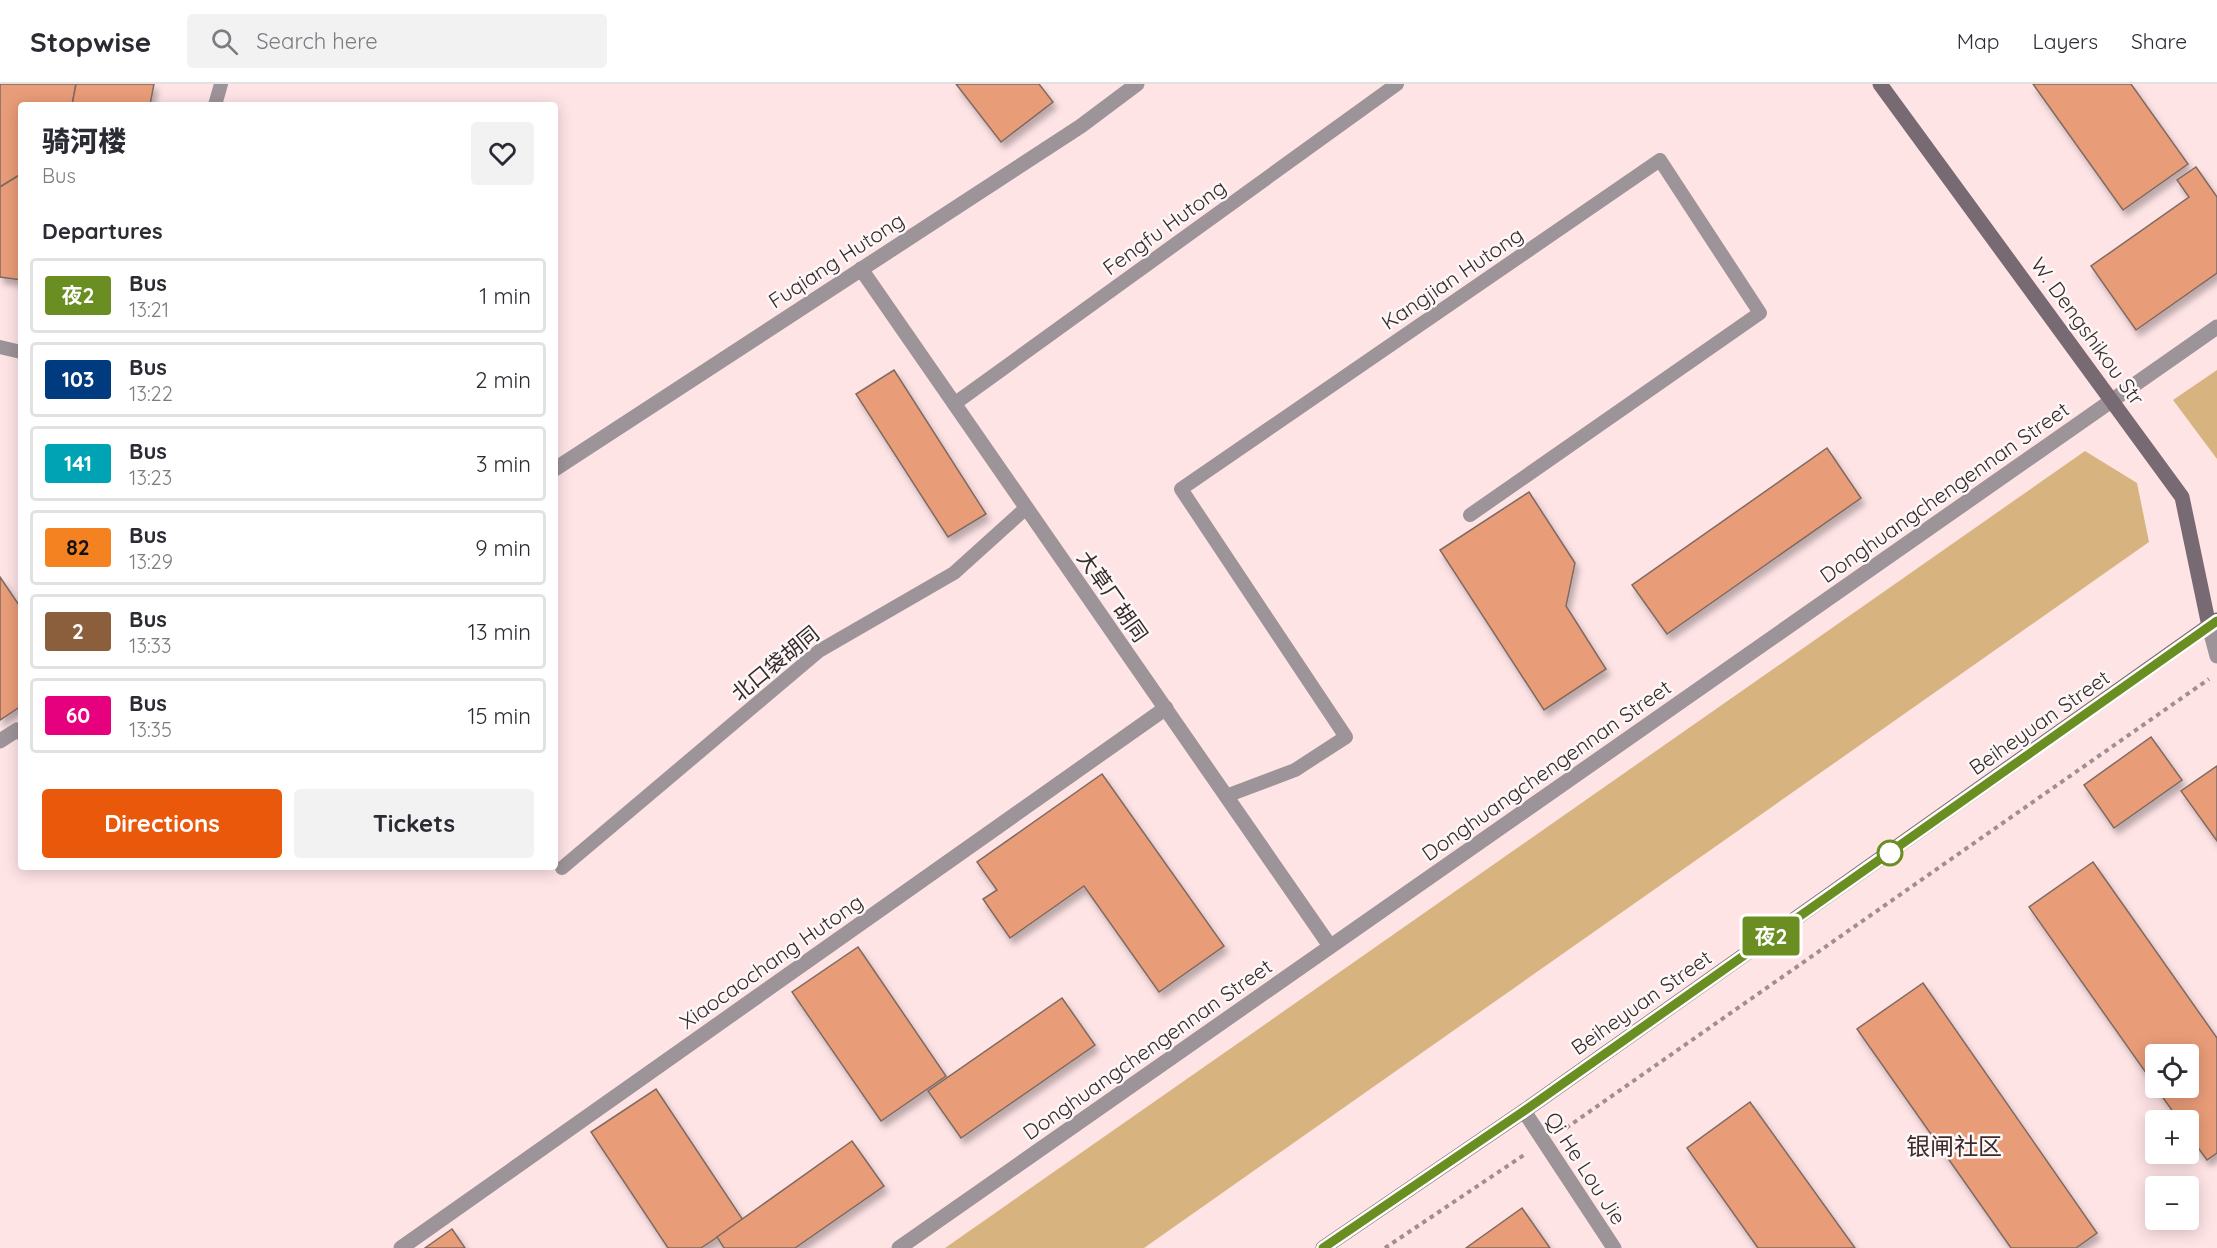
<!DOCTYPE html>
<meta charset="utf-8">
<style>
body{margin:0;font-family:Quicksand,"Noto Sans SC",sans-serif;background:#f2f2f3;color:#2b2b33;height:100vh;display:flex;flex-direction:column;font-size:22px;white-space:nowrap}
*{box-sizing:border-box;margin:0}
p{font-size:20px;color:#7c7c81}
.icon{flex:none;width:33px;height:33px;fill:none;stroke:currentColor;stroke-width:2;stroke-linecap:round;stroke-linejoin:round}
.map{position:relative;flex:1;overflow:hidden}
.side{position:absolute;left:18px;top:18px;width:540px;height:768px;display:flex;flex-direction:column;background:#fff;border-radius:6px;box-shadow:0 3px 15px #0003}
.side>*{flex:none}
.badge{padding:0 12px;border-radius:4px;font-size:21px;line-height:39px}
.buttons{position:absolute;left:2145px;top:960px;display:grid;gap:12px}
.buttons a{display:grid;place-items:center;width:54px;height:54px;border-radius:6px;background:#fff;box-shadow:0 3px 15px #0003;font-size:30px}
.map>.badge{position:absolute;translate:-50% -50%;box-shadow:0 0 0 3px #fff}
h2{padding:0 24px;font-size:22px;line-height:54px}
.round{display:grid;place-items:center;flex:none;width:63px;height:63px;border-radius:6px;background:#f2f2f3}
.summary{display:flex;align-items:center;justify-content:space-between;height:102px;padding:0 24px}
h1{font-size:28px;font-weight:800;line-height:45px}
.action{display:flex;gap:12px;margin-top:auto;padding:12px 24px}
.action a{flex:1;height:69px;border-radius:6px;background:#ea580c;color:#fff;font-size:24px;font-weight:800;line-height:69px;text-align:center}
.action a+a{background:#f2f2f3;color:#2b2b33}
ul{padding:0;list-style:none}
li{display:flex;align-items:center;gap:18px;height:75px;margin:0 12px 9px;padding:0 12px;border:3px solid #e1e1e2;border-radius:6px}
li div{flex:1}
li b{display:block;font-size:22px}
li em{font-style:normal}
li .badge{min-width:66px;font-weight:700;text-align:center}
header{display:flex;align-items:center;gap:36px;box-sizing:border-box;height:84px;padding:0 30px;background:#fff;border-bottom:2px solid #e1e1e2}
header strong{font-size:28px}
nav{display:flex;gap:33px;margin-inline-start:auto;font-size:21px}
.search{width:420px;height:54px;background:#f2f2f3;display:flex;align-items:center;gap:15px;box-sizing:border-box;padding:0 21px;border-radius:6px;color:#7c7c81;font-size:22px}
.map>svg:first-child{display:block}
.green{fill:#d7b47f}
.building{fill:#e99c78;stroke:#7e6a61;stroke-width:1.5;filter:url(#shadow)}
.lines{fill:none;stroke-linecap:round;stroke-linejoin:round}
.path{stroke:#a18e8f;stroke-width:4;stroke-dasharray:4.5 4.5;stroke-linecap:butt}
.lane{stroke:#9d9499;stroke-width:14}
.street{stroke:#9d9499;stroke-width:15}
.secondary{stroke:#776a72;stroke-width:15}
.line-casing{stroke:#fff;stroke-width:14}
.line{stroke:#6b8e23;stroke-width:9}
.stop-dot{fill:#fff;stroke:#6b8e23;stroke-width:3}
.labels{text-anchor:middle;dominant-baseline:central;stroke-width:5;stroke-linejoin:round;paint-order:stroke}
.street-label{font-size:21px;fill:#352b2b;stroke:#fdf7f8}
.quarter-label{font-size:24px;fill:#3d2a2b;stroke:#fdf7f8}
</style>
<header>
<strong>Stopwise</strong>
<div class="search"><svg class="icon" aria-label="search" viewBox="0 0 24 24"><circle cx="10" cy="10" r="6"/><path d="M15 15l6 6"/></svg>Search here</div>
<nav><a>Map</a><a>Layers</a><a>Share</a></nav>
</header>
<div class="map">
<svg width="2217" height="1164" viewBox="0 0 2217 1164">
<defs>
<filter id="shadow"><feDropShadow dx="3.5" dy="6" stdDeviation="3" flood-color="#0004"/></filter>
</defs>
<rect width="100%" height="100%" fill="#ffe4e6"/>
<g class="green">
<polygon points="2217,286 2217,375 2173,316"/>
<polygon points="2085,367 2137,399 2149,458 1144,1164 945,1164"/>
</g>
<g class="building">
<polygon points="0,0 76,0 72,21 21,21 21,90 0,103"/>
<polygon points="76,0 154,0 150,21 72,21"/>
<polygon points="956,0 1039,0 1053,18 1001,58"/>
<polygon points="2033,0 2131,0 2188,80 2123,126"/>
<polygon points="2196,83 2217,113 2217,189 2136,246 2091,182 2189,113 2177,96"/>
<polygon points="21,90 21,196 0,193 0,103"/>
<polygon points="894,286 986,430 948,453 856,310"/>
<polygon points="1827,364 1861,414 1667,550 1632,501"/>
<polygon points="1529,408 1575,479 1566,522 1606,585 1544,626 1440,466"/>
<polygon points="0,493 21,524 21,622 0,636"/>
<polygon points="2151,653 2182,696 2114,744 2084,701"/>
<polygon points="2217,682 2217,757 2181,707"/>
<polygon points="1102,690 1224,862 1159,908 1084,802 1010,854 983,815 997,806 977,778"/>
<polygon points="2093,778 2217,954 2217,1069 2207,1076 2188,1050 2188,1036 2179,1036 2156,1004 2188,1004 2188,970 2156,970 2156,1003 2029,823"/>
<polygon points="858,863 946,992 881,1037 792,908"/>
<polygon points="1923,899 2097,1149 2076,1164 2011,1164 1857,945"/>
<polygon points="1062,914 1095,961 961,1054 928,1007"/>
<polygon points="656,1005 743,1136 701,1164 668,1164 591,1048"/>
<polygon points="1750,1018 1855,1164 1758,1164 1687,1064"/>
<polygon points="852,1057 884,1102 795,1164 724,1164 717,1153"/>
<polygon points="1522,1124 1550,1164 1466,1164"/>
<polygon points="452,1145 465,1164 425,1164"/>
</g>
<g class="lines">
<g class="path">
<polyline points="1566,1044 2209,595"/>
<polyline points="1385,1164 1524,1071"/>
</g>
<g class="lane">
<polyline points="215,21 221,0"/>
<polyline points="0,263 21,268"/>
<polyline points="954,320 1397,0"/>
<polyline points="1226,712 1295,686 1346,653 1181,405 1660,76 1760,229 1470,431"/>
<polyline points="562,784 819,567 954,489 1026,424"/>
</g>
<g class="street">
<polyline points="861,185 1330,862"/>
<polyline points="555,385 1081,42 1137,0"/>
<polyline points="2209,542 2217,572"/>
<polyline points="0,657 17,646 21,649"/>
<polyline points="1524,1027 1614,1164"/>
<polyline points="401,1164 1166,624"/>
<polyline points="899,1164 2217,243"/>
</g>
<g class="secondary">
<polyline points="1880,0 2182,413 2209,542"/>
<polyline points="1323,1164 1524,1027 2217,536"/>
</g>
</g>
<g class="lines">
<g class="line-casing">
<polyline id="line" points="1323,1164 1524,1027 2217,537"/>
</g>
<use href="#line" class="line"/>
</g>
<circle class="stop-dot" cx="1890" cy="769" r="12"/>
<g class="labels">
<g class="street-label">
<text transform="translate(1164 143) rotate(-36)">Fengfu Hutong</text>
<text transform="translate(836 176) rotate(-33)">Fuqiang Hutong</text>
<text transform="translate(1452 194) rotate(-34)">Kangjian Hutong</text>
<text transform="translate(2088 247) rotate(54)">W. Dengshikou Str</text>
<text transform="translate(1944 408) rotate(-35)">Donghuangchengennan Street</text>
<text transform="translate(1113 512) rotate(55)">大草厂胡同</text>
<text transform="translate(775 579) rotate(-39)">北口袋胡同</text>
<text transform="translate(2039 638) rotate(-35)">Beiheyuan Street</text>
<text transform="translate(1546 686) rotate(-35)">Donghuangchengennan Street</text>
<text transform="translate(771 877) rotate(-35)">Xiaocaochang Hutong</text>
<text transform="translate(1641 918) rotate(-35)">Beiheyuan Street</text>
<text transform="translate(1147 965) rotate(-35)">Donghuangchengennan Street</text>
<text transform="translate(1586 1084) rotate(57)">Qi He Lou Jie</text>
</g>
<g class="quarter-label">
<text x="1954" y="1062">银闸社区</text>
</g>
</g>
</svg>
<div class="buttons">
<a><svg class="icon" aria-label="locate" viewBox="0 0 24 24"><circle cx="12" cy="12" r="6"/><path d="M12 2v4M12 18v4M2 12h4M18 12h4"/></svg></a>
<a>+</a>
<a>−</a>
</div>
<b class="badge" style="left:1771px;top:852px;background:#6b8e23;color:#fff">夜2</b>
<section class="side">
<div class="summary"><div><h1>骑河楼</h1><p>Bus</p></div><a class="round"><svg class="icon" aria-label="heart" viewBox="0 0 24 24"><path d="M12 20l-8-8c-3-5 5-10 8-4 3-6 11-1 8 4z"/></svg></a></div>
<h2>Departures</h2>
<ul>
<li><span class="badge" style="background:#6b8e23;color:#fff">夜2</span><div><b>Bus</b><p>13:21</p></div><em>1 min</em></li>
<li><span class="badge" style="background:#003b80;color:#fff">103</span><div><b>Bus</b><p>13:22</p></div><em>2 min</em></li>
<li><span class="badge" style="background:#00a3b4;color:#fff">141</span><div><b>Bus</b><p>13:23</p></div><em>3 min</em></li>
<li><span class="badge" style="background:#f58220;color:#111">82</span><div><b>Bus</b><p>13:29</p></div><em>9 min</em></li>
<li><span class="badge" style="background:#8b5e3c;color:#fff">2</span><div><b>Bus</b><p>13:33</p></div><em>13 min</em></li>
<li><span class="badge" style="background:#e6007e;color:#fff">60</span><div><b>Bus</b><p>13:35</p></div><em>15 min</em></li>
</ul>
<div class="action"><a>Directions</a><a>Tickets</a></div>
</section>
</div>
